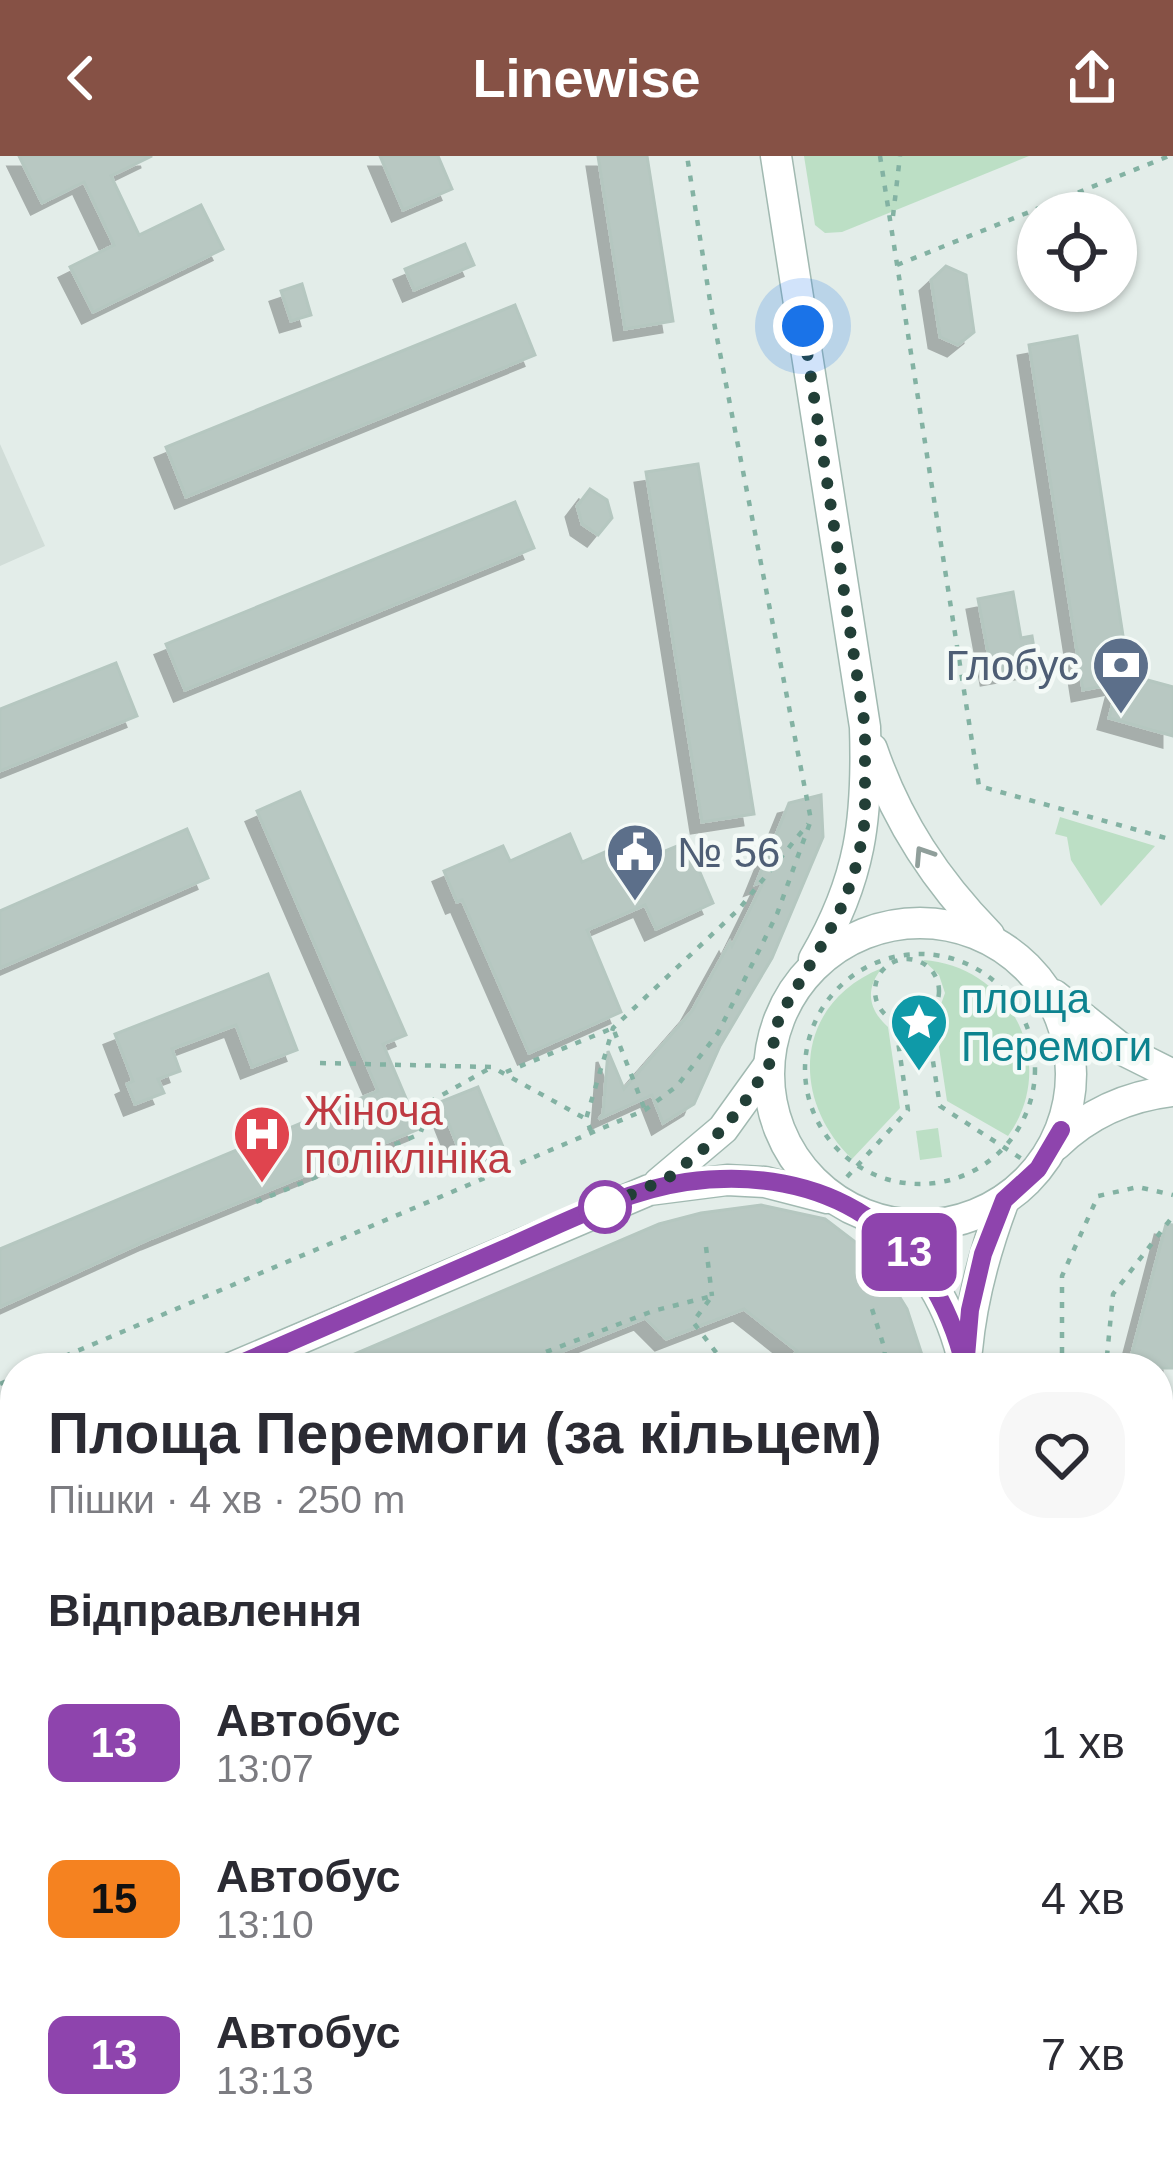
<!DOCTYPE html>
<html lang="uk">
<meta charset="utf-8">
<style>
body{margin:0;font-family:Helvetica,sans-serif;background:#f7f7f7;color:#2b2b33;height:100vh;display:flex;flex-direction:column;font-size:45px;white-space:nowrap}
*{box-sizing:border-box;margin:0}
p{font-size:39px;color:#7c7c81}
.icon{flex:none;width:66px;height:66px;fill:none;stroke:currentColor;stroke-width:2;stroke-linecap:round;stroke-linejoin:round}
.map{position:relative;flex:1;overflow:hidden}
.details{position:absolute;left:0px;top:1197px;width:1173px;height:804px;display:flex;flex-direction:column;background:#fff;border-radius:48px 48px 0 0;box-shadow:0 3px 9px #0004}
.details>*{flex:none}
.badge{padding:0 24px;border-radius:18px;font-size:42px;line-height:78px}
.buttons{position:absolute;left:1017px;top:36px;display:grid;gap:24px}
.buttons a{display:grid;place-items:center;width:120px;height:120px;border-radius:50%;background:#fff;box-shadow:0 3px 9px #0004;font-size:60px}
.you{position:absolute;width:60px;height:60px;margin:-30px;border:9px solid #fff;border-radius:50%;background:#1a73e8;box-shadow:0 0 0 18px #1a73e833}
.map>.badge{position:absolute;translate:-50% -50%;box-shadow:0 0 0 6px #fff}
h2{padding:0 48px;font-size:45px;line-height:108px}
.round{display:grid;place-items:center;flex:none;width:126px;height:126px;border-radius:48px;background:#f7f7f7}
.head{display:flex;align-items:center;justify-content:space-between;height:204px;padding:0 48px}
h1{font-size:57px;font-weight:600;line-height:90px}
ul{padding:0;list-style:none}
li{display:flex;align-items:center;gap:36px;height:156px;padding:0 48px}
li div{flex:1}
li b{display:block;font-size:45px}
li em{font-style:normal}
li .badge{min-width:132px;font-weight:700;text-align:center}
header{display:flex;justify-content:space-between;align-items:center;height:156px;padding:0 48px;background:#865145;color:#fff;font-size:54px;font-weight:600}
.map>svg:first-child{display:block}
.built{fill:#d1ddd8}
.green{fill:#bcdfc5}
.building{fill:#b8c8c2;stroke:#b5c7c0;stroke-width:3;filter:url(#shadow)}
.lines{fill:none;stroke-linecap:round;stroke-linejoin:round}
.street-casing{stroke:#a5b5b0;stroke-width:24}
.secondary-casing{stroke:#a1b9b1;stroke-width:33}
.path{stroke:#83b2a3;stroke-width:4.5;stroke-dasharray:6 9;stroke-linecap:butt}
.street{stroke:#fff;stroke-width:21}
.secondary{stroke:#fff;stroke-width:30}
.oneway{stroke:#909f9b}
.line-casing{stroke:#fff;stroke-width:27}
.line{stroke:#8e44ad;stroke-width:18}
.walk{stroke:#223f37;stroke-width:12;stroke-dasharray:0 21.6}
.stop-dot{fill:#fff;stroke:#8e44ad;stroke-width:6}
.labels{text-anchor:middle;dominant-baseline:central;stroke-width:9;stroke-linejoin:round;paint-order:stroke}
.service-label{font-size:42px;fill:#4e5e75;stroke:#f4faf7;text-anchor:end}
.culture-label{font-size:42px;fill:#0d838f;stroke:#f4faf7;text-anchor:start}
.health-label{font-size:42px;fill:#be3a42;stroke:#f4faf7;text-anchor:start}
</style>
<header><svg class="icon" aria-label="back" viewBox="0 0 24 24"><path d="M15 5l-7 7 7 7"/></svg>Linewise<svg class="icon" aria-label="share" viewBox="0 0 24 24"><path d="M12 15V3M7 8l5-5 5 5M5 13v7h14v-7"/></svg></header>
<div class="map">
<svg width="1173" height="2001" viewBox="0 0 1173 2001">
<defs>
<filter id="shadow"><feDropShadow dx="-11" dy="11" stdDeviation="0" flood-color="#0004"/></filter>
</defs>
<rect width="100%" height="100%" fill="#e3ede9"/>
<polygon class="built" points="0,288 45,390 0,410"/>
<g class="green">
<polygon points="804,0 1029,0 842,76 825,77 815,69"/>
<polygon points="1060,661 1155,690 1101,750 1071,704 1067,681 1055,678"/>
<path d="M923,804C1011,810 1060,907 1008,980L947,945L935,865L945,837L939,819Z"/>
<path d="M882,812C865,833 868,853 888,871L900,952L852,1003C789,942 795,847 882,812Z"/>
<polygon points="938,972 942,1001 920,1004 916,975"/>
</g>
<g class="building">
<polygon points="19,0 152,0 111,20 139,79 201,49 223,93 93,156 70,111 114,89 84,26 42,47"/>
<polygon points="380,0 438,0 452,33 403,54"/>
<polygon points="598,0 647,0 673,165 625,173"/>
<polygon points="465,88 474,109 414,134 405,113"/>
<polygon points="946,110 966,119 974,176 958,189 940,181 931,124"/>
<polygon points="302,128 311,159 291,165 281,135"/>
<polygon points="515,149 535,199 186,341 166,291"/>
<polygon points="1077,180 1129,519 1173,531 1173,580 1109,562 1118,527 1083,534 1029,189"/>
<polygon points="698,308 754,658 702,666 646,316"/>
<polygon points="590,333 607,344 612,362 598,379 582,368 577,350"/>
<polygon points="515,346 534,392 185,534 166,488"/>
<polygon points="1013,436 1021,482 1032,480 1037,510 992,518 978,443"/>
<polygon points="116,507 137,560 0,615 0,553"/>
<polygon points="300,636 406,879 383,888 419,973 152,1082 0,1151 0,1093 378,935 257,655"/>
<polygon points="821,639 823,681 772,802 720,890 694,948 663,967 652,939 599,963 603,958 608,895 624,933 692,855 730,786 732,790 764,725 756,728 789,647"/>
<polygon points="187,673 208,722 0,812 0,755"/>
<polygon points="570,678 582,706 632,684 636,695 658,685 663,696 687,686 713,747 656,773 645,749 587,774 621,856 529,897 462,744 457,746 444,715 503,690 510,705"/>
<polygon points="268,818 297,894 252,911 236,869 172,893 180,915 158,923 164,937 135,948 127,928 133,925 115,878"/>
<polygon points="478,931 503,991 464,1006 440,946"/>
<polygon points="761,1049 825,1063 862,1091 881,1111 907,1153 923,1202 868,1203 869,1212 809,1212 793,1200 797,1195 744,1153 666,1183 645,1162 521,1212 322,1212 659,1068 701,1057"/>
<polygon points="1166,1068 1173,1069 1173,1212 1128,1212"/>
</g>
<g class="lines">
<g class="street-casing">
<g id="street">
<polyline points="0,1699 15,1734"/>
<polyline points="122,1986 129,2001"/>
</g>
</g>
<g class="secondary-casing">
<g id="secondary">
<path d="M776,0L865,571C868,662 861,723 814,803"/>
<path d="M872,593C897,666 936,725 989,779"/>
<circle cx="920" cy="918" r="151"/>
<polyline points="1054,839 1123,894 1173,919"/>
<path d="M1056,989C1088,958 1128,940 1173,935"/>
<polyline points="659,1027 723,973 769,909"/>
<path d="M872,1065C924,1103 951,1149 965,1212"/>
<path d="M967,1194C972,1141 985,1094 1004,1044"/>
<polyline points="231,1212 649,1034 727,1024 765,1026 827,1042"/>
<polyline points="0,1312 15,1306"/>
<polyline points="1091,1986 1094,2001"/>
</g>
</g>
<g class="path">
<polyline points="880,0 979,630 1173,684"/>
<polyline points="893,60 900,0"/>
<polyline points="897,109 1169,0"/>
<circle cx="920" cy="913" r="115"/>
<circle cx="907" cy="835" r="32"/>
<polyline points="926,861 940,950 1036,1012"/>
<polyline points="320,907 492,911 586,963"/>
<polyline points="506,916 613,872 645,954"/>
<polyline points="591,975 586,963 613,872 739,753 808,668"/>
<polyline points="847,1021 908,954 895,865"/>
<polyline points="256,1046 420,978 433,944 492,911"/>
<polyline points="706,1091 712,1140"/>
<polyline points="872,1153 885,1194 883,1212"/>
<polyline points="37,1212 645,954 677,930 718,877 777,758 811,664 711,151 687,0"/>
<polyline points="504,1212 653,1155 712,1140 693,1166 728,1212"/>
<polyline points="1062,1212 1062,1120 1098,1040 1138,1031 1173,1039"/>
<polyline points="1101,1212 1106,1210 1113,1138 1173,1060"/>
<polyline points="0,1228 15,1221"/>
<polyline points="0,1424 15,1418"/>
<polyline points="1158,1796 1173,1794"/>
<polyline points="1158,1946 1173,1947"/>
<polyline points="671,1986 673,2001"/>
<polyline points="1010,1986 1013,2001"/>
</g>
<use href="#street" class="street"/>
<use href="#secondary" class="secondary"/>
</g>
<defs><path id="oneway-chevron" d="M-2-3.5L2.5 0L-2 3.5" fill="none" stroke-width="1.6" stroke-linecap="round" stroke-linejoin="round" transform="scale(3)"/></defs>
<use class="oneway" href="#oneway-chevron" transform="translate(923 699) rotate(-123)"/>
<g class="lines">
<g class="line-casing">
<path id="line" d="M230,1212C322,1172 414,1132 506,1092C563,1067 624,1035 686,1026C825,1007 933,1074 965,1212L970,1154L983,1098L1004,1044L1038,1013L1061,974"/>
</g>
<use href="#line" class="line"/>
<polyline class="walk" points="605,1051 598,1053 668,1022 706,991 740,953 769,909 779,861 826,782 845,744 858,704 865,664 865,571 803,170"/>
</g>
<defs>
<g id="bank-pin" transform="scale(3)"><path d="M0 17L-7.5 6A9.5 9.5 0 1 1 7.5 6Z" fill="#5c6f8a" stroke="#f4faf7"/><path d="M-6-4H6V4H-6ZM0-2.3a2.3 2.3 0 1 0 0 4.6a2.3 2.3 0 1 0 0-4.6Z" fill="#fff"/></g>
<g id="civic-pin" transform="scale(3)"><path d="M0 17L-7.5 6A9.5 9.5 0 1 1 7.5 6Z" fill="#5c6f8a" stroke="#f4faf7"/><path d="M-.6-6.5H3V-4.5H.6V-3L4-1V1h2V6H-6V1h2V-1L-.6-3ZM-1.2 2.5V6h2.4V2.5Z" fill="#fff"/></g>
<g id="sight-pin" transform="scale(3)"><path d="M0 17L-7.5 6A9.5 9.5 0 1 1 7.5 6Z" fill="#0f9aa8" stroke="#f4faf7"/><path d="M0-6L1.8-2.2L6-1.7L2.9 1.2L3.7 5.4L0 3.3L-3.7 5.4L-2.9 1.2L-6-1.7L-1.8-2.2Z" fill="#fff"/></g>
<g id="hospital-pin" transform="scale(3)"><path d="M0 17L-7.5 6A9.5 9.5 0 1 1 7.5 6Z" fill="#e0444e" stroke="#f4faf7"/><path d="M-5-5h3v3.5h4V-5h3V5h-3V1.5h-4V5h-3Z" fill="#fff"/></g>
</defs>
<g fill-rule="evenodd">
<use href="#bank-pin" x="1121" y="509"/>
<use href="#civic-pin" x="635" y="696"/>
<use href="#sight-pin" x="919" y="866"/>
<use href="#hospital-pin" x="262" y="978"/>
</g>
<circle class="stop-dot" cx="605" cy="1051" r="24"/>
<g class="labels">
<g class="service-label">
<text x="1079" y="509">Глобус</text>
<text x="677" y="696" text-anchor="start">№ 56</text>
</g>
<g class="culture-label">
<text x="961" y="842">площа<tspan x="961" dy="48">Перемоги</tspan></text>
</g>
<g class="health-label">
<text x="304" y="954">Жіноча<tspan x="304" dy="48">поліклініка</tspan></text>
</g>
</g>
</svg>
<div class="buttons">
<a><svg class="icon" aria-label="locate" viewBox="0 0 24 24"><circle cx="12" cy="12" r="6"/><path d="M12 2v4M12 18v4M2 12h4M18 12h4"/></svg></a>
</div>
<div class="you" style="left:803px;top:170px"></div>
<b class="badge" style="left:909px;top:1096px;background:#8e44ad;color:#fff">13</b>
<section class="details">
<div class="head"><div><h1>Площа Перемоги (за кільцем)</h1><p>Пішки · 4 хв · 250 m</p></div><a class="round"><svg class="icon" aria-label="heart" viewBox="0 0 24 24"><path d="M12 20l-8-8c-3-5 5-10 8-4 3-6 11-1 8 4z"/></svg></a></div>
<h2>Відправлення</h2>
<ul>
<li><span class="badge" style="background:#8e44ad;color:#fff">13</span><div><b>Автобус</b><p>13:07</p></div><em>1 хв</em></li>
<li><span class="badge" style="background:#f58220;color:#111">15</span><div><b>Автобус</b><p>13:10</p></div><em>4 хв</em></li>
<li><span class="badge" style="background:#8e44ad;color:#fff">13</span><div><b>Автобус</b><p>13:13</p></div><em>7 хв</em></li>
</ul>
</section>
</div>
